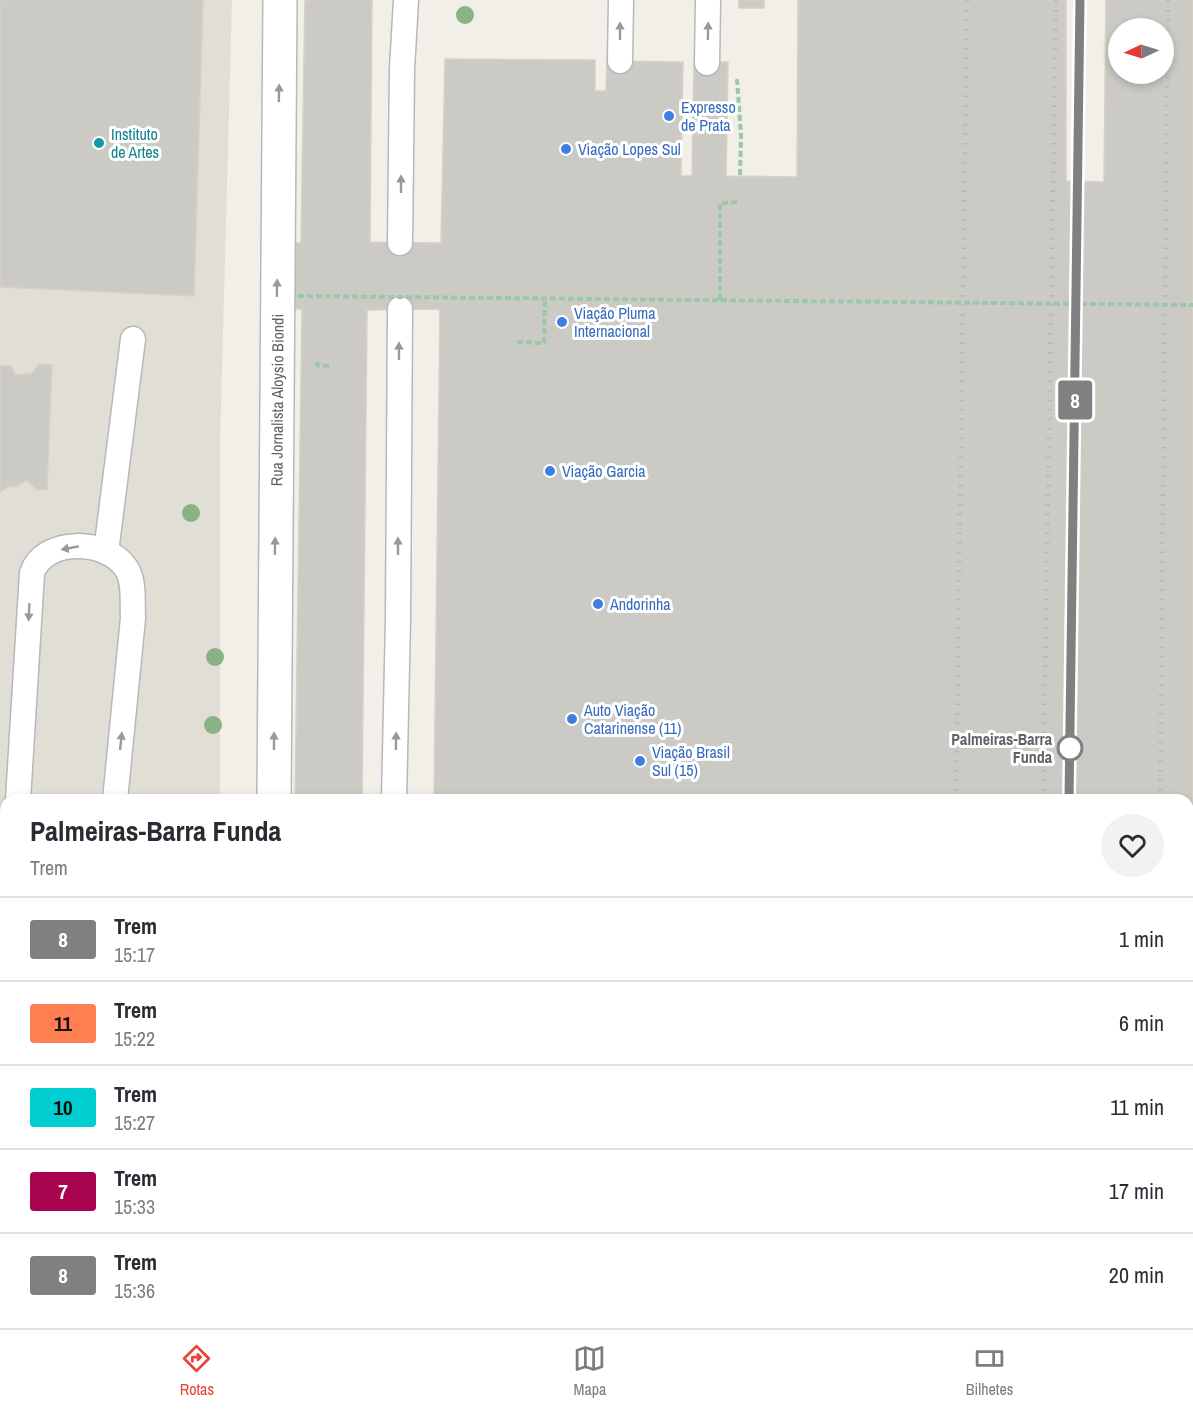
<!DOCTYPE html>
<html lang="pt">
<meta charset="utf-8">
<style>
body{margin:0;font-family:"Archivo Narrow",sans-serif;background:#f2f2f3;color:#2b2b33;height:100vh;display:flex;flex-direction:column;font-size:22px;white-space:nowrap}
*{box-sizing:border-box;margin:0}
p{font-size:20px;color:#7c7c81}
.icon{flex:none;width:33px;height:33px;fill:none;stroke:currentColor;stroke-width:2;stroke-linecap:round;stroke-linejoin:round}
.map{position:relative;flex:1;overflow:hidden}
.panel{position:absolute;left:0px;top:794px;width:1194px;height:536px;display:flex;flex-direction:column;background:#fff;border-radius:18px 18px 0 0;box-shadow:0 3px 9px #0003}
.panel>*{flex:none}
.badge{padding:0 12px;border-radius:4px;font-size:21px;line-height:39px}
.needle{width:39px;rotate:266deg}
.controls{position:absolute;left:1108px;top:18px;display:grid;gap:12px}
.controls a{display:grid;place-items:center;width:66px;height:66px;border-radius:50%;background:#fff;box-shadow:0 3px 9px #0003;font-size:30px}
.map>.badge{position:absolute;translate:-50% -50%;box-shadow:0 0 0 3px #fff}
.round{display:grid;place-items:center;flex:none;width:63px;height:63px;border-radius:32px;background:#f2f2f3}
.head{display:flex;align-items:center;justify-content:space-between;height:102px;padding:0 30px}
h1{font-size:28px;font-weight:800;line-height:45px}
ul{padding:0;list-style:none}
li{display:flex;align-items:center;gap:18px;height:84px;padding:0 30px;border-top:2px solid #e1e1e2}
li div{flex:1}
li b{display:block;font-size:22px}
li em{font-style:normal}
li .badge{min-width:66px;font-weight:700;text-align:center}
.tabs{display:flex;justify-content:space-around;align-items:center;height:84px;border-top:2px solid #e1e1e2;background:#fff;font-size:16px;color:#7c7c81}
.tabs a{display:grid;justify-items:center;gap:3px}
.tabs .on{color:#ea4335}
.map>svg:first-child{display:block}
.education{fill:#e1ded6}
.building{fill:#cccac5;stroke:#d6d1c6;stroke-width:1.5;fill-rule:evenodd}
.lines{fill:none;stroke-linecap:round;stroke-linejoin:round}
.service-casing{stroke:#b5b8bc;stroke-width:27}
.tertiary-casing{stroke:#b5b8bc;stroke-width:36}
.path{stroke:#9cc7a9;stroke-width:4;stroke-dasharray:6 3;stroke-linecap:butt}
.service{stroke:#fff;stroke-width:24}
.tertiary{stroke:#fff;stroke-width:33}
.rail{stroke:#b6b7b8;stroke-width:4.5;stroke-dasharray:1.5 8;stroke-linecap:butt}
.path-bridge{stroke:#9cc7a9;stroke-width:4;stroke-dasharray:6 3;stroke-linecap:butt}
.tree{fill:#89b387}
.oneway{fill:#979a9d}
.line-casing{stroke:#fff;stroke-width:14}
.line{stroke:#808080;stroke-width:9}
.shop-dot{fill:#3f7fe0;stroke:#fff;stroke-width:2}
.culture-dot{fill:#0f9aa8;stroke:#fff;stroke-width:2}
.stop-dot{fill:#fff;stroke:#808080;stroke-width:3}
.labels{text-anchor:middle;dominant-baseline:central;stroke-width:6;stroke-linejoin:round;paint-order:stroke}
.shop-label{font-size:16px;fill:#366cbe;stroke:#fff;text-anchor:start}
.culture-label{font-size:16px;fill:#0d838f;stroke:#fff;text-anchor:start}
.street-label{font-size:16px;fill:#5f6368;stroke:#fff}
.stop-label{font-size:16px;font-weight:bold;fill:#5f6368;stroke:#fff;text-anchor:end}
</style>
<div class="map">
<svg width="1193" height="1328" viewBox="0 0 1193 1328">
<rect width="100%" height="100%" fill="#f1efe8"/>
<polygon class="education" points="0,0 232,0 220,443 220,799 6,800 6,1323 234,1323 235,1328 0,1328"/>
<g class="building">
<polygon points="0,0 203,0 194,296 0,287"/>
<path d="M305,0H372L370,242L441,243L445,59L595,60V91H606L607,61L683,62L681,176H692L694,63L728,62L726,176L797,177L798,0H1066V181L1104,182L1106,0H1193V1328H1169V1323H1188V800H434L440,309L367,310L362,800H295L302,309H282V242L301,243ZM1119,28H1164V74H1119Z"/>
<rect x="739" y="0" width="25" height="8"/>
<polygon points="39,364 52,365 47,489 37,490 27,480 16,487 9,486 0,492 0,366 11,366 15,375 32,373"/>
<polygon points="0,1305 6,1305 6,1323 120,1323 120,1328 0,1328"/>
<rect x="712" y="1323" width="43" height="5"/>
<polygon points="779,1323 856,1323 855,1328 779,1328"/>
<rect x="865" y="1323" width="76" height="5"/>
<rect x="979" y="1323" width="66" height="5"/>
<rect x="1090" y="1323" width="67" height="5"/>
</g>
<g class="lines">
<g class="service-casing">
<g id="service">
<polyline points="620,61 621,0"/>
<polyline points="707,63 708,0"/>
<polyline points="400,243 402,69 406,0"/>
<polyline points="106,552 133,339"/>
<path d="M18,800L32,573C43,538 106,538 126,568C135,581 132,603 133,618L115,800"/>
<polyline points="394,800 398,619 400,309"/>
<polyline points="0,896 6,896"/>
<polyline points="0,936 6,936"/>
<polyline points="393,1323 394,1328"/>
<polyline points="600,1328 600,1323"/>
<polyline points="683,1328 683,1323"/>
</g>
</g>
<g class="tertiary-casing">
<g id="tertiary">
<path id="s1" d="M274,800L280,0"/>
<polyline points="292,1323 294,1328"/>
</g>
</g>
<g class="path">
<polyline points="737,79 741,136 740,176"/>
<polyline points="720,300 720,203 739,202"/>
<polyline points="517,342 544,343 545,299"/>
<polyline points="317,362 317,365 331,366"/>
<polyline points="504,1328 504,1323"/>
</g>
<use href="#service" class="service"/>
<use href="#tertiary" class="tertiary"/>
<g class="rail">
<polyline points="956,800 967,0"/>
<polyline points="1043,800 1056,0"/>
<polyline points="1069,800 1080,0"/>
<polyline points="1160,800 1168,0"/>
<polyline points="948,1328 948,1323"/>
<polyline points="1035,1328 1035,1323"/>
<polyline points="1062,1328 1062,1323"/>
<polyline points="1150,1328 1151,1323"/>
</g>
<polyline class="path-bridge" points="298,296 1193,305"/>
</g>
<g class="tree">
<circle cx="465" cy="15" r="9"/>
<circle cx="191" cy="513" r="9"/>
<circle cx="215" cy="657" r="9"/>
<circle cx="213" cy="725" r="9"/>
</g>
<defs><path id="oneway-solid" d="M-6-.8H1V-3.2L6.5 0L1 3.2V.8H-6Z" transform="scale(1.5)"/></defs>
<g class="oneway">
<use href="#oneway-solid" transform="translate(620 31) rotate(-90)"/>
<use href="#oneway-solid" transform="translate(708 31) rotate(-89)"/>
<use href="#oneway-solid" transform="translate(279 93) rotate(-89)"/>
<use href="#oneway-solid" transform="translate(401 184) rotate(-90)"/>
<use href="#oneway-solid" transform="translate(277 288) rotate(-89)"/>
<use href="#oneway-solid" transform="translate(399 351) rotate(-90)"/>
<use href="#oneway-solid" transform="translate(275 546) rotate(-89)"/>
<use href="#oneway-solid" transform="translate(398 546) rotate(-90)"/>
<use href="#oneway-solid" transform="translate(70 548) rotate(170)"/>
<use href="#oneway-solid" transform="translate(29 612) rotate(93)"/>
<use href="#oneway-solid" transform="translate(121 741) rotate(-84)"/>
<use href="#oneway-solid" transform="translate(274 741) rotate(-90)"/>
<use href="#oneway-solid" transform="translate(396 741) rotate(-89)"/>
</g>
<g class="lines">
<g class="line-casing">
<polyline id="line" points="1069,800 1080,0"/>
</g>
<use href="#line" class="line"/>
</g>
<g class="shop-dot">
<circle cx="669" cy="116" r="6"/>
<circle cx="566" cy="149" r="6"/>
<circle cx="562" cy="322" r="6"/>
<circle cx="550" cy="471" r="6"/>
<circle cx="598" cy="604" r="6"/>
<circle cx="572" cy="719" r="6"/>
<circle cx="640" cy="761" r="6"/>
</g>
<circle class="culture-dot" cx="99" cy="143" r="6"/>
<circle class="stop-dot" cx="1070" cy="748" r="12"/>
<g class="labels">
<g class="shop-label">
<text x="681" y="107">Expresso<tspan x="681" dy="18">de Prata</tspan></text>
<text x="578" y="149">Viação Lopes Sul</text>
<text x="574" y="313">Viação Pluma<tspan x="574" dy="18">Internacional</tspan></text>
<text x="562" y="471">Viação Garcia</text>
<text x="610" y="604">Andorinha</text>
<text x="584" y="710">Auto Viação<tspan x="584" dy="18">Catarinense (11)</tspan></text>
<text x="652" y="752">Viação Brasil<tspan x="652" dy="18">Sul (15)</tspan></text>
</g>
<g class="culture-label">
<text x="111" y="134">Instituto<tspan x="111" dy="18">de Artes</tspan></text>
</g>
<g class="street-label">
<text stroke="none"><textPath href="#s1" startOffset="400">Rua Jornalista Aloysio Biondi</textPath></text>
</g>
<g class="stop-label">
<text x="1052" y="739">Palmeiras-Barra<tspan x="1052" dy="18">Funda</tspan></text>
</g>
</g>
</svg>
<div class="controls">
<a><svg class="needle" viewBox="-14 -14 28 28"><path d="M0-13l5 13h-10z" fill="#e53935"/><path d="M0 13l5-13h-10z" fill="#7c7c81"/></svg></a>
</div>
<b class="badge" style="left:1075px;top:400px;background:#808080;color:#fff">8</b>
<section class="panel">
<div class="head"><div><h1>Palmeiras-Barra Funda</h1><p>Trem</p></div><a class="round"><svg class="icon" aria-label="heart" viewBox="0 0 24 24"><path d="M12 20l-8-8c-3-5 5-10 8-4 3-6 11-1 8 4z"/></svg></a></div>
<ul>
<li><span class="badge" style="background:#808080;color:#fff">8</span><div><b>Trem</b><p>15:17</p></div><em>1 min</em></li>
<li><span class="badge" style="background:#ff7f50;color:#111">11</span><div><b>Trem</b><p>15:22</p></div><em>6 min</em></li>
<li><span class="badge" style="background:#00ced1;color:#111">10</span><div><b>Trem</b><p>15:27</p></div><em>11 min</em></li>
<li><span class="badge" style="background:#a8034f;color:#fff">7</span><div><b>Trem</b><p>15:33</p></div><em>17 min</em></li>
<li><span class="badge" style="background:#808080;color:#fff">8</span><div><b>Trem</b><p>15:36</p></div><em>20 min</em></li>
</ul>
</section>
</div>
<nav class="tabs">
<a class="on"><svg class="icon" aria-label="directions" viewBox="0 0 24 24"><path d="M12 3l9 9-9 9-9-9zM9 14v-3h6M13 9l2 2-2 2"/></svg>Rotas</a>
<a><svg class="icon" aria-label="map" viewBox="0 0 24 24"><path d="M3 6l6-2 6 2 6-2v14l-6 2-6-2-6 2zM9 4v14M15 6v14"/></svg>Mapa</a>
<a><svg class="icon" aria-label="tickets" viewBox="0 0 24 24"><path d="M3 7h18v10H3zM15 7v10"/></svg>Bilhetes</a>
</nav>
